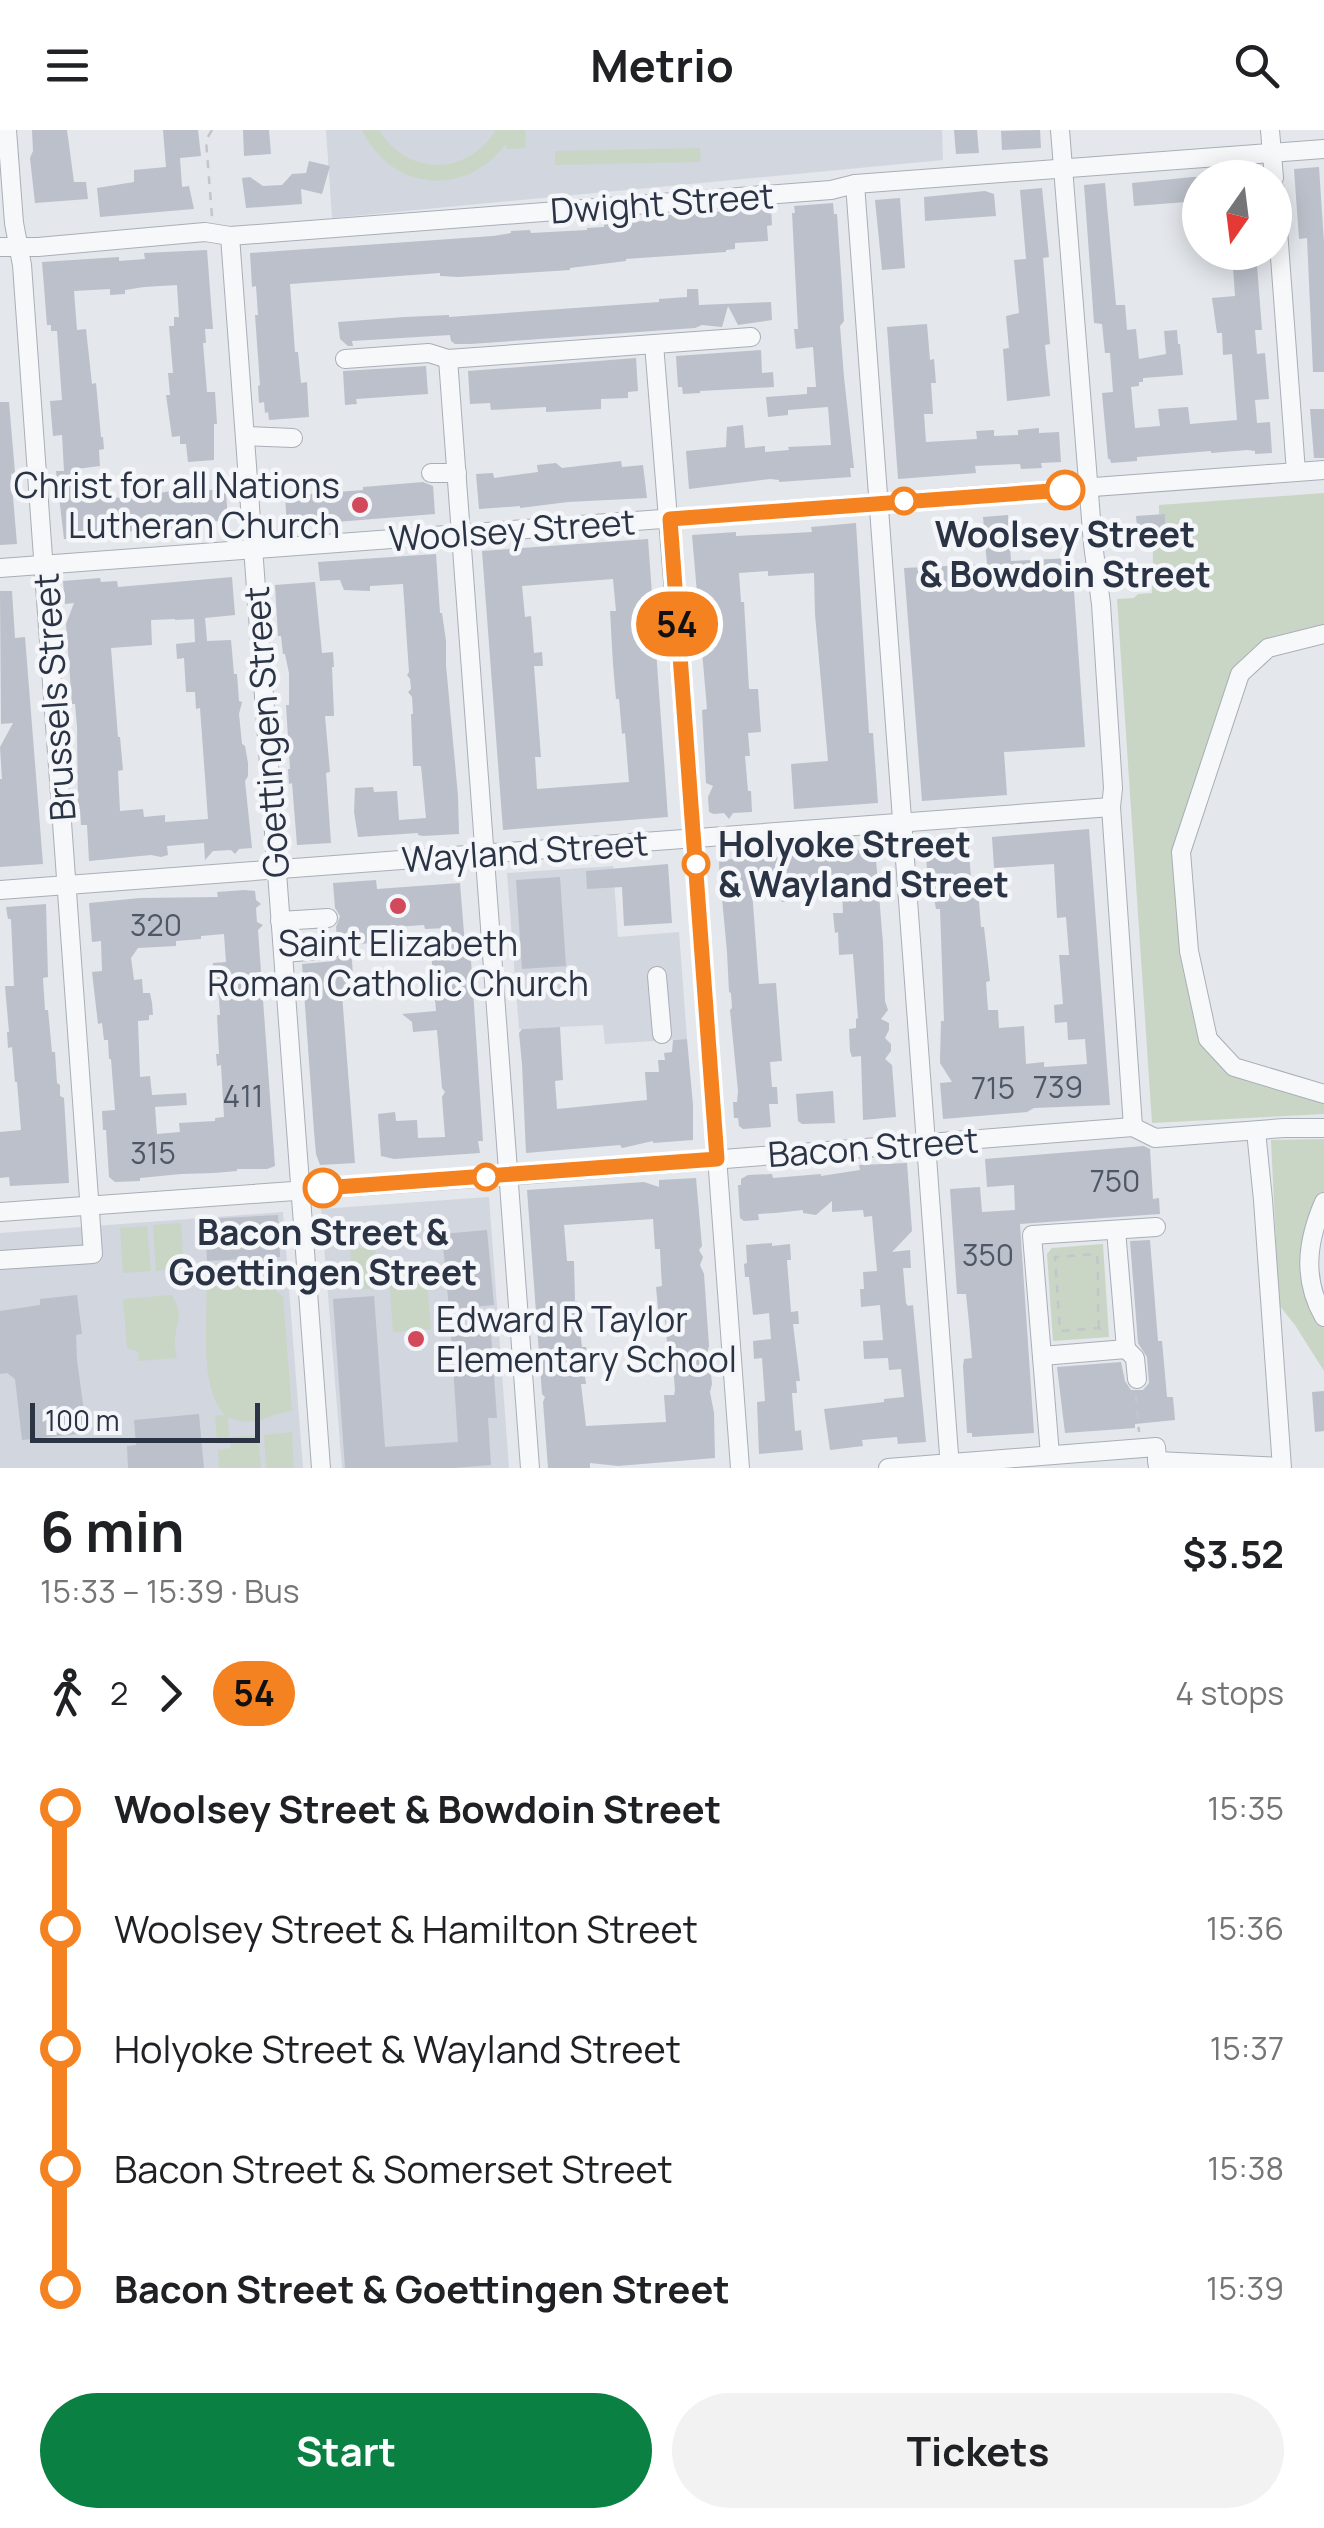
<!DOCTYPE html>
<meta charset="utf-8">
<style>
body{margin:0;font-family:Manrope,sans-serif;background:#f2f2f2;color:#202124;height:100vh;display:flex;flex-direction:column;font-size:38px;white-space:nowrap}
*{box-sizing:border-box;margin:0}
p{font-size:32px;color:#757577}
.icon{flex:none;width:55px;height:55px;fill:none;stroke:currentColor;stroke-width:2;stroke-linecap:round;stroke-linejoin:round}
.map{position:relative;height:1338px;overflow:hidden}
.details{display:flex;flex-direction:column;background:#fff;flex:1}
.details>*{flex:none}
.badge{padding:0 20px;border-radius:32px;font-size:35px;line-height:65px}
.needle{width:65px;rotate:194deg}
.controls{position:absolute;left:1182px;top:30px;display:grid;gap:20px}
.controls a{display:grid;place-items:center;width:110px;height:110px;border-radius:50%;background:#fff;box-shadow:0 5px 25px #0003;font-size:50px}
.scale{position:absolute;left:30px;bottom:25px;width:230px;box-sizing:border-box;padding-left:10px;border:5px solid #2b3445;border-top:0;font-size:28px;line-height:35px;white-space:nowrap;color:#2b3445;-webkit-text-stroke:8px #f4f6f9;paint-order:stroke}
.map>.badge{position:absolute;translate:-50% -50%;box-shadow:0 0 0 5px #fff}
.legs{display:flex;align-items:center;gap:15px;height:110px;padding:0 40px;font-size:32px}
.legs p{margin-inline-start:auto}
.overview{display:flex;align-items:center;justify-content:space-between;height:170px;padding:0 40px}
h1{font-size:55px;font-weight:700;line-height:75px}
.primary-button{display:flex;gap:20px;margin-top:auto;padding:20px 40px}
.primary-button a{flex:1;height:115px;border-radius:60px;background:#0b8043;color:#fff;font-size:40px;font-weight:700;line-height:115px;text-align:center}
.primary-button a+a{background:#f2f2f2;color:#202124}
ul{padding:0 40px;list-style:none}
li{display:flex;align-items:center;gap:35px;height:120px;font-size:38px}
li i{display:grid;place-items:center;width:15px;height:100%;margin:0 12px;background:currentColor}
li i::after{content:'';width:25px;height:25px;margin:-12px;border:8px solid;border-radius:50%;background:#fff}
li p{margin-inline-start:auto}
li:first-child i{background:linear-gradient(#0000 50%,currentColor 0)}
li:last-child i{background:linear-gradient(currentColor 50%,#0000 0)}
header{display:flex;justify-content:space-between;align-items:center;height:130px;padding:0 40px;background:#fff;font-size:45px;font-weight:700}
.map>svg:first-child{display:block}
.built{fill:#d2d6de}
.green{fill:#c9d6c5}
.building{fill:#bbc0ca;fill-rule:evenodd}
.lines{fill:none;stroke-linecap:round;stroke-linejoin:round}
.minor-casing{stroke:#a9aeb7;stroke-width:20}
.path{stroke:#c2c5cb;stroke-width:2.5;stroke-dasharray:8 8;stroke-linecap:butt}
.minor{stroke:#f7f8fa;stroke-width:18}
.line-1-casing{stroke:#fff;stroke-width:22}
.line-1{stroke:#f58220;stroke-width:15}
.stop-1-dot{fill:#fff;stroke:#f58220;stroke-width:5}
.poi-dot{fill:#d1495b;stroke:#f4f6f9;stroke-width:4}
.labels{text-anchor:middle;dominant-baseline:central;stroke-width:9;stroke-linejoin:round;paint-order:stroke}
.number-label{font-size:30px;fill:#4f5766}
.street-label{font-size:35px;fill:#2b3445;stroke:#f4f6f9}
.poi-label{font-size:35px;fill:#2b3445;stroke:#f4f6f9;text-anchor:end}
.stop-label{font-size:35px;font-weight:bold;fill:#2b3445;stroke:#f4f6f9}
</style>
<header><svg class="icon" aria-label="menu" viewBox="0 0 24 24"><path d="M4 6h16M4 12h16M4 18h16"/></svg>Metrio<svg class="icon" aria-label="search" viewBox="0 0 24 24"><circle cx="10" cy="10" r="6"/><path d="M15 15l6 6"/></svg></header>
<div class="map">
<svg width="1324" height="1338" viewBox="0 0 1324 1338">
<rect width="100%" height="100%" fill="#e4e7ec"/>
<g class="built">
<polygon points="326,0 942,0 943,30 332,88"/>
<polygon points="613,736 618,807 679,802 687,909 605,914 603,895 519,899 507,743"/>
<polygon points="489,1067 509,1338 342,1338 321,1079"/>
<polygon points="283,1082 303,1338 0,1338 0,1103"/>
</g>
<g class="green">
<path d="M362,0H379C408,47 467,46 496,0H525L526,18L507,19L505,15C464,68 391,61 362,0Z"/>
<polygon points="700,18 701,32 555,35 555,21"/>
<polygon points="1324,363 1324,499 1236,544 1178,713 1215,926 1324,967 1324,984 1152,993 1117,469 1134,468 1138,464 1152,463 1153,420 1166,406 1165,385 1159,384 1159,375"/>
<polygon points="1324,1009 1324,1061 1313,1085 1308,1166 1324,1198 1324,1241 1295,1195 1279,1175 1271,1010"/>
<polygon points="181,1093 184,1138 156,1141 153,1095"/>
<polygon points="147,1096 151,1141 123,1143 120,1098"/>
<polygon points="1103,1114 1109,1207 1053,1211 1047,1124 1052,1118"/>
<polygon points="375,1117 378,1158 353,1160 350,1118"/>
<polygon points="425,1131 431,1199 393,1202 388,1134"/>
<path d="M241,1144C262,1144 270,1155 283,1167L292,1281C266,1283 258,1300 228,1287L229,1307L258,1305L261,1338H219L218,1320L231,1318L230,1313L217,1314L215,1286L225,1285C197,1256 209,1188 206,1151L224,1149Z"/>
<path d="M172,1165C184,1186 177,1189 175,1209C174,1215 176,1222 177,1228L139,1231L138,1222L127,1218L123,1169Z"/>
<polygon points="292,1302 294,1338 266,1338 264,1305"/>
</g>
<g class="building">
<polygon points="32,0 67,0 74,52 86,52 88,69 35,73 30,28 33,21"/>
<polygon points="163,0 198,0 201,26 180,28 182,57 189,56 194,79 100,87 97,58 134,52 134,40 166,37"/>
<polygon points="243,0 269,0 271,24 244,26"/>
<polygon points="954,0 977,0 979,23 956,24"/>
<polygon points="1040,0 1041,18 1002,20 1001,1"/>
<polygon points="309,31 330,36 322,64 301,59 302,74 246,78 242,48 250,47 263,56 282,55 292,44 306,43"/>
<polygon points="1319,37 1324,113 1324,242 1313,242 1307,108 1299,109 1294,39"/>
<polygon points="1193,47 1200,47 1200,71 1134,76 1132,53"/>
<polygon points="1105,53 1116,175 1125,175 1127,200 1136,199 1139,229 1166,224 1164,201 1177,200 1178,214 1180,214 1183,245 1143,248 1143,252 1139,252 1139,256 1131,257 1135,298 1160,296 1158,279 1188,277 1190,294 1237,290 1232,224 1223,225 1222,203 1217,203 1212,168 1235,166 1232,122 1256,122 1262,200 1255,200 1257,224 1265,223 1269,269 1255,270 1257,293 1270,292 1272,323 1255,324 1255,321 1247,320 1211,323 1211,321 1137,327 1137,331 1111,333 1110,329 1108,329 1102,263 1113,262 1110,223 1105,223 1102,194 1094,193 1084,55"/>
<polygon points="1042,58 1049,127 1043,128 1050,214 1045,215 1050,266 1007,271 1003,219 1009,218 1006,186 1019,183 1014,130 1026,129 1020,60"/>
<polygon points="985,61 994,64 996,86 925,91 924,67"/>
<polygon points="900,68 905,138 882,140 875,70"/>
<polygon points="833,73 834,84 837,84 842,157 844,191 840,196 844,247 854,338 850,338 851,347 779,352 779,350 770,349 689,359 686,321 726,317 727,297 743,295 745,318 765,316 765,322 789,320 788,317 831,315 828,277 788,280 788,285 768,287 766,267 807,264 807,257 816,257 813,217 796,219 794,199 798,199 792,83 795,83 794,76"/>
<polygon points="771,78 772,95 767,96 768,111 735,113 735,119 726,120 726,122 626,129 626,131 570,138 570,140 458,147 440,146 440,143 290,154 295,222 298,222 301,253 307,252 309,287 269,290 268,282 265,283 264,272 259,273 258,256 260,255 255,185 258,185 256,156 252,157 250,123 493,106 511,103 511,101 530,100 531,103 587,100 587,98 604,97 604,94 654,90 654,86"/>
<polygon points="207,120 213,199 205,199 206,213 203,213 207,262 215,262 217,294 214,294 214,330 188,332 186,314 180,314 180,306 172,307 166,265 170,265 168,243 173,243 169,196 174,196 174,187 179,187 177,155 144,157 125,160 125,164 110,165 110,159 74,161 77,200 86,199 92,254 96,253 101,307 103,307 104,319 99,320 100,336 76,339 78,368 99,366 99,369 142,366 183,359 200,357 200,361 220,359 220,364 226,363 228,390 186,394 186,398 165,401 165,405 152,406 152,404 145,404 145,400 120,402 121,407 106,408 105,402 81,404 81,408 64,409 56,341 64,341 62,305 53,306 50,271 62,270 57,201 51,201 51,195 47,195 42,132 119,127 119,131 145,129 144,123"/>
<polygon points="687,159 698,159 699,175 771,172 772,190 738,195 728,176 722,197 702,195 695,198 470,214 455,214 451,211 450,205 352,211 353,216 348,216 340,209 338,192 405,187 449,185 449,187 659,172 659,169 687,167"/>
<polygon points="927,194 930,230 934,229 936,253 931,253 933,284 924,284 926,312 977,309 976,301 994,300 994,306 1018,305 1018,300 1039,298 1039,303 1059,302 1061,332 1041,333 1042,338 1021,339 1020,334 975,336 976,343 898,349 887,197"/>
<polygon points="761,220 762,243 773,242 774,257 700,261 700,263 683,264 682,257 678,257 676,226"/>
<polygon points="636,228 638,261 628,262 628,268 601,269 601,279 546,282 546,277 491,280 490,273 470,274 468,241"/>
<polygon points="426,236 428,264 356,269 357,274 345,275 343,241"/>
<polygon points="0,272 9,272 15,343 11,344 17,414 0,415"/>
<polygon points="1310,279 1324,279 1324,328 1314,328"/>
<polygon points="621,331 622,337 643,335 647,368 568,372 520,378 520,376 479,379 476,344 493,343 494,348 538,342 537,335 556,333 562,338"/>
<polygon points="423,352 433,356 435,384 287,396 285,366 363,360 363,357"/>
<polygon points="1165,384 1166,404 1138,406 1136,386"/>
<polygon points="1008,385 1011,431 1072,428 1073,443 1068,444 1069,448 1073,447 1085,617 1004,622 1007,665 922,671 904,438 987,434 983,387"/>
<polygon points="856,393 869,603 873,603 878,673 794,679 791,634 828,631 815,484 814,443 768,446 768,441 739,443 741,472 744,472 749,559 758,559 761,602 748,603 750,626 745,626 748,661 751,661 752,682 733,683 729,689 724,683 714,684 709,682 708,667 713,656 706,653 702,580 707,579 692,405 736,402 736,406 812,402 811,397"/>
<path d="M648,409L668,687L503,700L482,421ZM613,449L616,481H610L613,534L616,569H619L622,604L625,603L629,652L537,659L535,627H541L534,536H543L542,522L534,523L531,486L525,487L522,456Z"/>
<polygon points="436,424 440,483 442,483 446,511 446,535 458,666 459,704 423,706 418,705 418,703 358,707 354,682 355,658 373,657 374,662 397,661 399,690 426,688 421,636 413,636 411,584 413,584 412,567 408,562 411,559 410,549 407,545 409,542 403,454 370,456 370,461 344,460 340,450 320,451 318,432"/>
<path d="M232,447L235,485L205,488L207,511L231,510L234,544H237L239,571L242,572L239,584L242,614L245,616L248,633V646L245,651L252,718L239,719L235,724L231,720L213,721L205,730L204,713L167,716L168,725L161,727L151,725L89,731L87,695H81L80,679H78L77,597L75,574H72L66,494L74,473L65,474L63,451L100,448L101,452L117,451L118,457ZM175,489V490L194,489L195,512L176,514L177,529L184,528L186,562H195L196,579L200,578L208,689L165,692V685L144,687L143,679L120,681L118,641L123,640L120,607H118L111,518L152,515L151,490Z"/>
<polygon points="315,452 322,523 333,522 334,537 332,537 334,586 325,586 330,642 326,643 331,713 297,715 292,653 289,654 288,639 290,639 286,575 289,575 289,543 285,524 283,524 281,506 278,506 275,455"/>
<polygon points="0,461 12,461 15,508 25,507 43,734 0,737 0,649 2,649 0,617 13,593 1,594"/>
<polygon points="1089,699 1110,975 1034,978 1027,982 943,989 940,953 952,952 940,933 940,928 941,891 944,891 940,779 936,779 933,763 929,763 926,727 923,727 922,713 968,710 972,760 978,759 981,797 984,797 990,851 986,852 988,880 998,880 999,898 1024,896 1026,934 1044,932 1044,937 1087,934 1085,909 1068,910 1067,892 1055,893 1054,875 1063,874 1059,825 1069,825 1066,787 1057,788 1054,734 994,738 992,707"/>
<polygon points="875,718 883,813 885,871 888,880 881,889 889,893 889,900 885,908 891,914 891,921 885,929 892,935 896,987 863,990 861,926 852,927 850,921 849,899 856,898 856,889 858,888 853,824 839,825 838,802 835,803 833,783 843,783 842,758 836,759 836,752 798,755 799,770 782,772 779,745 751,747 759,854 776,853 782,931 770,932 772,957 777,957 778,974 769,974 771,997 743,999 739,996 738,988 734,988 733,972 737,972 738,961 730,880 732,878 731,863 729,862 727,822 722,768 720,768 719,730 761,727 762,729 805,724 816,726 835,721"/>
<polygon points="668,734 672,793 624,796 622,757 587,759 586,741"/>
<polygon points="560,747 566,836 522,839 516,750"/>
<polygon points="376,750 377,759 460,753 465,816 470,816 477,920 483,1011 478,1011 480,1023 394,1029 381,1026 378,984 395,982 396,991 417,990 418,1008 445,1007 442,967 445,962 442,958 437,900 413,902 412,892 402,884 436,881 431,821 447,798 425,799 424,795 379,798 380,812 351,815 354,863 342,864 355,1033 320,1035 316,1024 314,1001 302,834 334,831 344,823 343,813 337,808 336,797 340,786 335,778 333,753"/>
<path d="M245,760L255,761L256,770L261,774L256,778L257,792L263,795L258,800L275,1036L267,1039H237V1041L214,1043L181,1044L140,1048V1051L115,1052L109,1047L106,1000H103L102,981L115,980L111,929H109L108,910H104L102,893L98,894L92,842L102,841L101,811L92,812L89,773L140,768L218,767L217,762ZM224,804L226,832L213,833V847L217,850L219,870L220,885H217L219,924H216L217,936L221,935L224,987L215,988V991L179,993L180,1002L157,1004L155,977L187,975L186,963L152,965L150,946L140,947L138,891L149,890V885H153L152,873L150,863H143L142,849L134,850L131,828L138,818L176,816V811L201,809V806Z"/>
<polygon points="46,774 48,847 43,848 45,880 48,880 52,922 55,922 57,953 60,955 60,966 64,968 69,1053 10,1056 9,1047 0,1048 0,1002 21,1000 17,952 15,952 12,917 8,918 7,902 9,902 5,856 14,856 11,789 8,789 6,777"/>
<polygon points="560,897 563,950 555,951 557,979 647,970 645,942 659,942 658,930 665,930 664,923 672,922 673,910 687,909 693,975 693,1010 653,1013 653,1011 622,1018 620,1015 526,1023 522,934 519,903 522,899"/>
<polygon points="833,961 835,993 802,994 798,991 796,964"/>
<polygon points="1144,1016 1150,1019 1153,1069 1159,1068 1160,1084 1020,1094 1034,1303 972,1307 972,1303 967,1303 963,1236 964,1229 972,1228 969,1193 966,1164 957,1164 950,1059 980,1057 982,1082 1015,1080 1014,1055 987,1057 985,1029"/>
<polygon points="907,1033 912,1101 892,1122 910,1120 911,1138 903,1138 906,1173 908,1176 913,1175 926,1312 898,1314 897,1307 862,1310 863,1316 830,1320 824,1279 884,1272 884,1269 904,1267 901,1239 889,1240 888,1228 864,1229 863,1211 883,1210 880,1175 861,1177 860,1159 864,1159 863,1142 877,1141 872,1086 864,1087 863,1080 832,1082 832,1071 816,1085 803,1083 803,1080 775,1083 758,1084 759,1090 744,1091 740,1088 738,1055 741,1055 741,1049 748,1045 772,1044 773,1048 821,1044 821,1046 860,1040 859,1035"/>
<path d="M696,1048L702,1116L699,1120L703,1127L700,1135L704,1144L709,1216L707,1223L709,1225L712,1254L710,1262L714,1283L715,1328L618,1336L590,1333V1338H548L543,1272L545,1267L542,1264L527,1060L644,1052L659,1057V1050ZM653,1089L655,1119H660L661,1140L662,1156L656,1157L659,1189L665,1188L669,1236H673L675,1260L674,1265H664L666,1292L586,1296L581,1254H586L584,1239L591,1238L590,1226H587L586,1217H582L577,1171H575L574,1131H567L564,1095Z"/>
<polygon points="278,1085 280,1127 207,1131 205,1089"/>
<polygon points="487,1100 494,1175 449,1179 442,1104"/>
<polygon points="1150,1110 1158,1211 1162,1211 1167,1267 1173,1267 1175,1290 1135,1294 1135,1298 1065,1303 1057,1237 1121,1232 1125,1251 1131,1260 1143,1260 1149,1253 1147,1227 1138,1213 1130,1111"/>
<polygon points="772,1113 772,1116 790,1114 791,1130 787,1130 791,1182 798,1181 799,1194 793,1194 800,1251 796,1251 797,1263 792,1263 795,1301 801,1300 803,1320 759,1324 757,1272 765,1271 762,1228 754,1229 753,1211 771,1209 769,1183 753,1185 749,1147 745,1147 744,1134 747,1133 746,1115"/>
<polygon points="77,1165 82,1204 76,1205 77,1230 87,1303 22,1310 15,1249 7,1243 0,1244 0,1181 40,1175 40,1169"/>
<polygon points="374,1166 385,1317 458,1312 451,1206 491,1204 497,1288 488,1288 491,1335 454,1338 345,1338 333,1169"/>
<polygon points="1324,1261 1324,1301 1315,1302 1312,1262"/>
<polygon points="199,1284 204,1338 128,1338 127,1316 136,1315 134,1290"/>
</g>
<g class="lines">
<g class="minor-casing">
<g id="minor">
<polyline points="1060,0 1093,414 1101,474 1113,658 1111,677 1133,997"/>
<polyline points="1270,0 1274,48"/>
<polyline points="855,54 950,1338"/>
<polyline points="1275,60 1296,342"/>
<polyline points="230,106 321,1338"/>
<polyline points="0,117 38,117 205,102 230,106 831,60 855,54 1324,19"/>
<polyline points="654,214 692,688 740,1338"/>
<polyline points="345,229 429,223 448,229 751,207"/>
<polyline points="448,229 530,1338"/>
<polyline points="245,306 293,308"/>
<polyline points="431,343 457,343"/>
<polyline points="0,438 1324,340"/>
<polyline points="1324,504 1268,518 1240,544 1181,722 1189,821 1208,909 1234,937 1324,964"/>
<polyline points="0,760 1111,677"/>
<polyline points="280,791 328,788"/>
<polyline points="283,823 332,819"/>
<polyline points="657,846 662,904"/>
<polyline points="1256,1001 1263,1070 1282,1338"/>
<path d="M1324,1072C1307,1111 1302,1149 1324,1187"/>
<polyline points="0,1082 532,1044 1133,997 1155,1008 1284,998 1324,998"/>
<polyline points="0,1130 93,1124 22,135 14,93 7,0"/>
<polyline points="1126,1219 1135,1228 1137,1249"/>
<polyline points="1042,1226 1126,1219 1116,1100"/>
<polyline points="1050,1325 1032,1105 1156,1097"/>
<polyline points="1157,1331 1281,1337"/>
<polyline points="888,1338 1156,1317 1158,1338"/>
</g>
</g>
<g class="path">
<polyline points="212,0 206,10 212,87"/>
<path d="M1099,1198C1097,1173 1099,1149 1097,1124L1055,1127L1060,1201L1099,1198L1106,1203"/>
<polyline points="1136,1265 1139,1302"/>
</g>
<use href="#minor" class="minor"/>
</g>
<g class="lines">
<g class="line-1-casing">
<polyline id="line-1" points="323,1058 717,1029 670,389 1065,360"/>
</g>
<use href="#line-1" class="line-1"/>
</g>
<g class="stop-1-dot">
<circle cx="1065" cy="360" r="18"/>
<circle cx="904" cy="371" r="12"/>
<circle cx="696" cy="734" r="12"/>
<circle cx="486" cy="1047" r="12"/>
<circle cx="323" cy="1058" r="18"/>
</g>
<g class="poi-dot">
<circle cx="360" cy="375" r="10"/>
<circle cx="398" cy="776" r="10"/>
<circle cx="416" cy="1209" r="10"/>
</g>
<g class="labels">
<g class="number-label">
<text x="156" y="794">320</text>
<text x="1058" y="956">739</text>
<text x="993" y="957">715</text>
<text x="243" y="965">411</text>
<text x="153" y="1022">315</text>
<text x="1115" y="1050">750</text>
<text x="988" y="1124">350</text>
</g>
<g class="street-label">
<text transform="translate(662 73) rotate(-4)">Dwight Street</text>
<text transform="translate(512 400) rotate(-4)">Woolsey Street</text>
<text transform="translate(54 567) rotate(-94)">Brussels Street</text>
<text transform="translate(266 602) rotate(-94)">Goettingen Street</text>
<text transform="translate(525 721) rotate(-4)">Wayland Street</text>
<text transform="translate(873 1017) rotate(-4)">Bacon Street</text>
</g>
<g class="poi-label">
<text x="340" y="355">Christ for all Nations<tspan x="340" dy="40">Lutheran Church</tspan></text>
<text x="398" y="813" text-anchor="middle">Saint Elizabeth<tspan x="398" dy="40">Roman Catholic Church</tspan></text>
<text x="436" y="1189" text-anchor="start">Edward R Taylor<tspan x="436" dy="40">Elementary School</tspan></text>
</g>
<g class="stop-label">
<text x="1065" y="404">Woolsey Street<tspan x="1065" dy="40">&amp; Bowdoin Street</tspan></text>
<text x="718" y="714" text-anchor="start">Holyoke Street<tspan x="718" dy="40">&amp; Wayland Street</tspan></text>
<text x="323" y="1102">Bacon Street &amp;<tspan x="323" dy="40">Goettingen Street</tspan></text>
</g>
</g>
</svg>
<div class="controls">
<a><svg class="needle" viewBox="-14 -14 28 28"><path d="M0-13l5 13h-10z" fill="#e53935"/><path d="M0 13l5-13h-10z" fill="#757577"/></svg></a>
</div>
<div class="scale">100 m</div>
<b class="badge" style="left:677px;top:494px;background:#f58220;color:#111">54</b>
</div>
<section class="details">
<div class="overview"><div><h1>6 min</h1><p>15:33 – 15:39 · Bus</p></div><b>$3.52</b></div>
<div class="legs"><svg class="icon" aria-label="walk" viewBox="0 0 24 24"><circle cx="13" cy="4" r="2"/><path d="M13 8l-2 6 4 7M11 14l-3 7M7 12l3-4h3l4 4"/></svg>2<svg class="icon" aria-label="forward" viewBox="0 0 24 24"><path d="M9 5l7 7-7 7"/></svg><b class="badge" style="background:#f58220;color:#111">54</b><p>4 stops</p></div>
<ul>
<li><i style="color:#f58220"></i><b>Woolsey Street &amp; Bowdoin Street</b><p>15:35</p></li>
<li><i style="color:#f58220"></i><span>Woolsey Street &amp; Hamilton Street</span><p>15:36</p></li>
<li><i style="color:#f58220"></i><span>Holyoke Street &amp; Wayland Street</span><p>15:37</p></li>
<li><i style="color:#f58220"></i><span>Bacon Street &amp; Somerset Street</span><p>15:38</p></li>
<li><i style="color:#f58220"></i><b>Bacon Street &amp; Goettingen Street</b><p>15:39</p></li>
</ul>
<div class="primary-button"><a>Start</a><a>Tickets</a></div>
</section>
